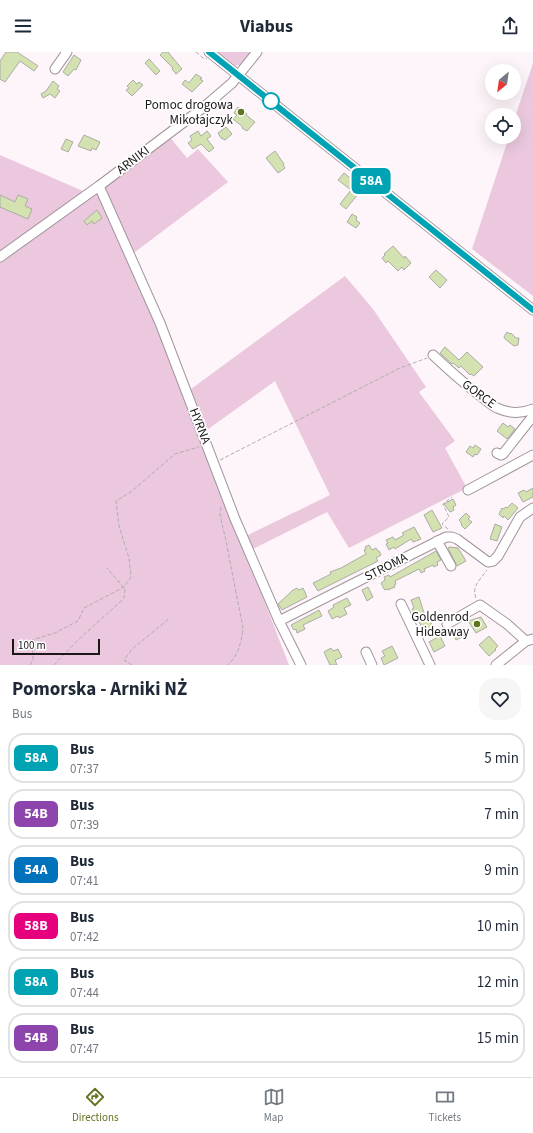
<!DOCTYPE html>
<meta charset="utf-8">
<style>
body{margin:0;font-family:"Source Sans 3",sans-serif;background:#f6f6f7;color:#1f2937;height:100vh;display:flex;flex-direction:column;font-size:15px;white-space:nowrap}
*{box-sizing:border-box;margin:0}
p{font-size:13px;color:#747a83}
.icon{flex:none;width:22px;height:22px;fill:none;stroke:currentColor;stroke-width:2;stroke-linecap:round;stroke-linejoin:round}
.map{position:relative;height:613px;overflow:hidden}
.drawer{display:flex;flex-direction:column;background:#fff;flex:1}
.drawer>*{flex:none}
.badge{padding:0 8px;border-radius:6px;font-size:14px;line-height:26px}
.needle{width:26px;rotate:209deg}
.controls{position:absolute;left:485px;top:12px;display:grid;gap:8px}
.controls a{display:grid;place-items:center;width:36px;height:36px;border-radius:50%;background:#fff;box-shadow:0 4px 16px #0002;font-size:20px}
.scale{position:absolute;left:12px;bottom:10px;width:88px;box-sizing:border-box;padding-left:4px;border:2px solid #1c181a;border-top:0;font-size:11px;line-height:14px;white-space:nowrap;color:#1c181a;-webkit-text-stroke:3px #fff;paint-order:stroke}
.map>.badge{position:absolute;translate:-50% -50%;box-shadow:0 0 0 2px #fff}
.round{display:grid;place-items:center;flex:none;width:42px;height:42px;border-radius:16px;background:#f6f6f7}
.headline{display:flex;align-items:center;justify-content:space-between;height:68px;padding:0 12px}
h1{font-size:19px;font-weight:700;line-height:30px}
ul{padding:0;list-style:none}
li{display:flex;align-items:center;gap:12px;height:50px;margin:0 8px 6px;padding:0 4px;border:2px solid #e0e1e3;border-radius:16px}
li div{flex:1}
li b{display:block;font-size:15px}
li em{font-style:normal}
li .badge{min-width:44px;font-weight:700;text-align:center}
header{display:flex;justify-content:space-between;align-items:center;height:52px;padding:0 12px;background:#fff;font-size:18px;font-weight:700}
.menu{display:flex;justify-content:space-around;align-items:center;height:56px;border-top:1px solid #e0e1e3;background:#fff;font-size:11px;color:#747a83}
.menu a{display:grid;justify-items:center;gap:2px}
.menu .active{color:#637421}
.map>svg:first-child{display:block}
.green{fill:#ebc8de}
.building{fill:#d4e1b1;stroke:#aaada3}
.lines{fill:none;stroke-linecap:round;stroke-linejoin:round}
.minor-casing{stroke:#9f949a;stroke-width:11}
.path{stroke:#b2abb0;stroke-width:1;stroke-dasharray:4 2;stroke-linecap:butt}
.minor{stroke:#fff;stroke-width:9}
.line-casing{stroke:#fff;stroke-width:9}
.line{stroke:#00a3b4;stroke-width:6}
.stop-dot{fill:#fff;stroke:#00a3b4;stroke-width:2}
.poi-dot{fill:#637421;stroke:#fff;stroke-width:1.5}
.labels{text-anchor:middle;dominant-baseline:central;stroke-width:3.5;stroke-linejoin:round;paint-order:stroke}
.poi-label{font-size:13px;fill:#1c181a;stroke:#fff;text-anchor:end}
.street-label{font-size:13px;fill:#1c181a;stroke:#fff}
</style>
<header><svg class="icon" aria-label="menu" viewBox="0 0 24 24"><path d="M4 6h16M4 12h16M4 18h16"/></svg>Viabus<svg class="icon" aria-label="share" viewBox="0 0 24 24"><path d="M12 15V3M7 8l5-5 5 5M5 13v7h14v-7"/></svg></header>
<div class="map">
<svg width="533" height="613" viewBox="0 0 533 613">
<rect width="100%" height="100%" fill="#fef5fb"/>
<g class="green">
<polygon points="217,0 252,0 242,12 235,14"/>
<polygon points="533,11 533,244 472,197 509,85 514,85 514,68"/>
<polygon points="168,83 187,106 198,97 228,130 135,200 130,202 289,613 0,613 0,103 83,139 59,158"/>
<polygon points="345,224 373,257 426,335 419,340 455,389 445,396 467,436 349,496 327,460 253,497 248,483 330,443 275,329 207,378 191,337"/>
</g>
<g class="building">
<polygon points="6,0 17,0 38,14 34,19 20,9 5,30 0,27 0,9"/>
<polygon points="163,0 168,0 182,17 176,22 172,17 173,16 160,3"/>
<polygon points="74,3 81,8 76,18 74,17 68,24 63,20"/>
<polygon points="149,7 160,19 156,23 145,11"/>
<polygon points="196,22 202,26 200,27 203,29 192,40 182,32 185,28 189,31"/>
<polygon points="133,28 137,32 139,30 143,33 132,44 126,38 129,36 127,34"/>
<polygon points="53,29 59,34 57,37 60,39 55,46 50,42 43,46 41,42 46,39"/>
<polygon points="238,55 247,62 246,63 255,70 247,79 242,76 243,75 233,67 237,63 234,61"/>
<polygon points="226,75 232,82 225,88 221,86 218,81"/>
<polygon points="198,79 201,84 207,79 211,84 207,87 214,96 209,100 201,92 193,97 188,91 192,88 190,84"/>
<polygon points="84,83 100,90 96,98 92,96 91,99 78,94"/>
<polygon points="66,87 73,90 68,100 61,97"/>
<polygon points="275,99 284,112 283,113 285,116 278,121 266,106"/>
<polygon points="344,121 363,136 346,157 340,152 351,138 338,128"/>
<polygon points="0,143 15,150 18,143 28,147 25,154 32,157 28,167 0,155"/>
<polygon points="97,158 102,166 94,172 92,169 87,173 84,169"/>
<polygon points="352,162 357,165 356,168 360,171 356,176 347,170"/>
<polygon points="393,194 404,206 405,204 411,211 404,218 402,215 398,219 388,209 386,211 382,206 385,203 384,202"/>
<polygon points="436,218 447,228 440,236 429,225"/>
<polygon points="507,280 510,282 511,281 516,286 519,286 518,293 514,294 505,287 504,285"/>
<polygon points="445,295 459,308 467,300 483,315 474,324 471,322 470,323 461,314 459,316 453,311 452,312 440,301"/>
<polygon points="503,371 508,375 510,373 515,377 507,387 497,379"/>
<polygon points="475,393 481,397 477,403 475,402 473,405 466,400 470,394 473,396"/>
<polygon points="533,436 533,445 523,450 518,441 524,438 526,440"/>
<polygon points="453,447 456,453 453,455 454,458 450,460 444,452"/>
<polygon points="512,451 518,456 508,468 504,464 503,466 499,462 502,456 503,457 506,455 507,456"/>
<polygon points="432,458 442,476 433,480 424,463"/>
<polygon points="466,461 470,465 468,467 472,470 465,477 461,473 462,472 459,468"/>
<polygon points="495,472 502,475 497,489 490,487"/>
<polygon points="414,475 421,487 413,490 411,487 395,497 394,495 389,498 386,492 388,491 386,488 393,485 395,488 404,483 402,481"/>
<polygon points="369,493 372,498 376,496 378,499 379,499 381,503 376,506 378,509 318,539 313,531 331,522 330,520 341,516 366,502 364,498 366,497 365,495"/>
<polygon points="449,495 458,496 466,509 457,514 448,496"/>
<polygon points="436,499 441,508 437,510 438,513 434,515 433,513 424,517 425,519 421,521 419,517 395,529 396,532 394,533 395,535 388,538 388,537 385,538 384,537 381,531 385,528 384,525 389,523 390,525"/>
<polygon points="368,535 373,545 367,549 362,538"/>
<polygon points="297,536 299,538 303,536 307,545 282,558 278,552 293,538"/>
<polygon points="419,545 425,564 427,563 433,575 424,579 412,557 414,556 411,548"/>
<polygon points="347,546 351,553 344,556 347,562 339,566 338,564 332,567 328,559 334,555 333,553"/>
<polygon points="319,558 322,564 303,573 305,577 297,581 296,577 294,578 291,573"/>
<polygon points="481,565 487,575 476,581 468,569"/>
<polygon points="460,576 464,584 456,588 454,583 452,584 449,579"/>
<polygon points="440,584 445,594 434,600 429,590"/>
<polygon points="489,584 498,594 495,597 496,598 489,604 479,593"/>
<polygon points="392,594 398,606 384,613 381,606 385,604 382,599"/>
<polygon points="331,596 333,599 338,597 342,605 335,608 337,613 330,613 324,600"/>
</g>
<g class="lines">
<g class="minor-casing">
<g id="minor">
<polyline points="209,0 533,258"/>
<polyline points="55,17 67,0"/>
<polyline points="99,134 160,271 235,467 279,569 301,613"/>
<polyline points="0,205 99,134 204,55 232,31 257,0"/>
<path d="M433,303C449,318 464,332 482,345C487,349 492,354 497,356C508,361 521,362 533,357"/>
<polyline points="497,401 501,403 503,402 533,364"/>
<polyline points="468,438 533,403"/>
<polyline points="437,489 451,514"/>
<polyline points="401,552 430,613"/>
<polyline points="279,569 446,485 452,485 457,487 488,510 493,509 498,504 520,465 533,456"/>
<polyline points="447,572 480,553 507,572 526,589"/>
<polyline points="366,600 372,613"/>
<polyline points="496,613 526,589 533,587"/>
</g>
</g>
<g class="path">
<polyline points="196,0 203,6 207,7"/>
<polyline points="220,408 400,316 427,306"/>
<path d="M221,455L220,463L226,489L243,576C241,591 239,602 228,613"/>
<polyline points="448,477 442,472 449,465 443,452 452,445"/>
<path d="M476,546C471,534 481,527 487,518"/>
<polyline points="30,613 33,607 32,588 55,581 78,569 84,556 124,535 131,525 129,506 119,474 116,449 132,439 175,402 199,395"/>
<polyline points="54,613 78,588 120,550 124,546 125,537 107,516"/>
<polyline points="132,613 124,608 132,597 170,566"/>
</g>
<use href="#minor" class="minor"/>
</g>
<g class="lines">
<g class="line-casing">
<polyline id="line" points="209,0 533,258"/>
</g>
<use href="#line" class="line"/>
</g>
<circle class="stop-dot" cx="271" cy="49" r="8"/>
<g class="poi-dot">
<circle cx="241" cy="60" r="4"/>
<circle cx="477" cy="572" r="4"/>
</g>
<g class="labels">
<g class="poi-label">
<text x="233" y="53">Pomoc drogowa<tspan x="233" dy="15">Mikołajczyk</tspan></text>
<text x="469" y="565">Goldenrod<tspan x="469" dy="15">Hideaway</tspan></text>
</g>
<g class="street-label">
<text transform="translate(133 108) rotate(-37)">ARNIKI</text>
<text transform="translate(479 342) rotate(36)">GORCE</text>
<text transform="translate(200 374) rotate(69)">HYRNA</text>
<text transform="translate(386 515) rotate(-27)">STROMA</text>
</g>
</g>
</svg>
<div class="controls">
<a><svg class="needle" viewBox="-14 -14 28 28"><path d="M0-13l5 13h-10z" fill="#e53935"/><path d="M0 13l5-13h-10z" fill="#747a83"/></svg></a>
<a><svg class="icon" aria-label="locate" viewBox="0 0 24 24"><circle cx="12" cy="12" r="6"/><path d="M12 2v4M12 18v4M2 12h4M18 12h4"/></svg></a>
</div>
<div class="scale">100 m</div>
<b class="badge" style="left:371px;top:129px;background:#00a3b4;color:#fff">58A</b>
</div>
<section class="drawer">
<div class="headline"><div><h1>Pomorska - Arniki NŻ</h1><p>Bus</p></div><a class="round"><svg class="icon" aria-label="heart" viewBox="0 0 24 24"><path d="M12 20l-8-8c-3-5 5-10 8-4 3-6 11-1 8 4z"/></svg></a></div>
<ul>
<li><span class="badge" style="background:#00a3b4;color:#fff">58A</span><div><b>Bus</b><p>07:37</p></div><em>5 min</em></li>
<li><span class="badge" style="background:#8e44ad;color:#fff">54B</span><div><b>Bus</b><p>07:39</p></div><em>7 min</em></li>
<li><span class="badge" style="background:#0072bc;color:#fff">54A</span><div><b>Bus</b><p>07:41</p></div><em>9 min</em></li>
<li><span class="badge" style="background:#e6007e;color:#fff">58B</span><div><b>Bus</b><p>07:42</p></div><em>10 min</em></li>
<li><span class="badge" style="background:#00a3b4;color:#fff">58A</span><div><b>Bus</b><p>07:44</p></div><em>12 min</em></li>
<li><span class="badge" style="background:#8e44ad;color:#fff">54B</span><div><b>Bus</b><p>07:47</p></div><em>15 min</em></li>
</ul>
</section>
<nav class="menu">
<a class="active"><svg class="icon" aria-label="directions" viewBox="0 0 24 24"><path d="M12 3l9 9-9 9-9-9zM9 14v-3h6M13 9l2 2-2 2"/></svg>Directions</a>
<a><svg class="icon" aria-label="map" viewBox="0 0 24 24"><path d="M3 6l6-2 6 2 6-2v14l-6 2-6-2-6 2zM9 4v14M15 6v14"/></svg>Map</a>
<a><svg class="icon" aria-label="tickets" viewBox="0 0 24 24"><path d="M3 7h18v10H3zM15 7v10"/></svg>Tickets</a>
</nav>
